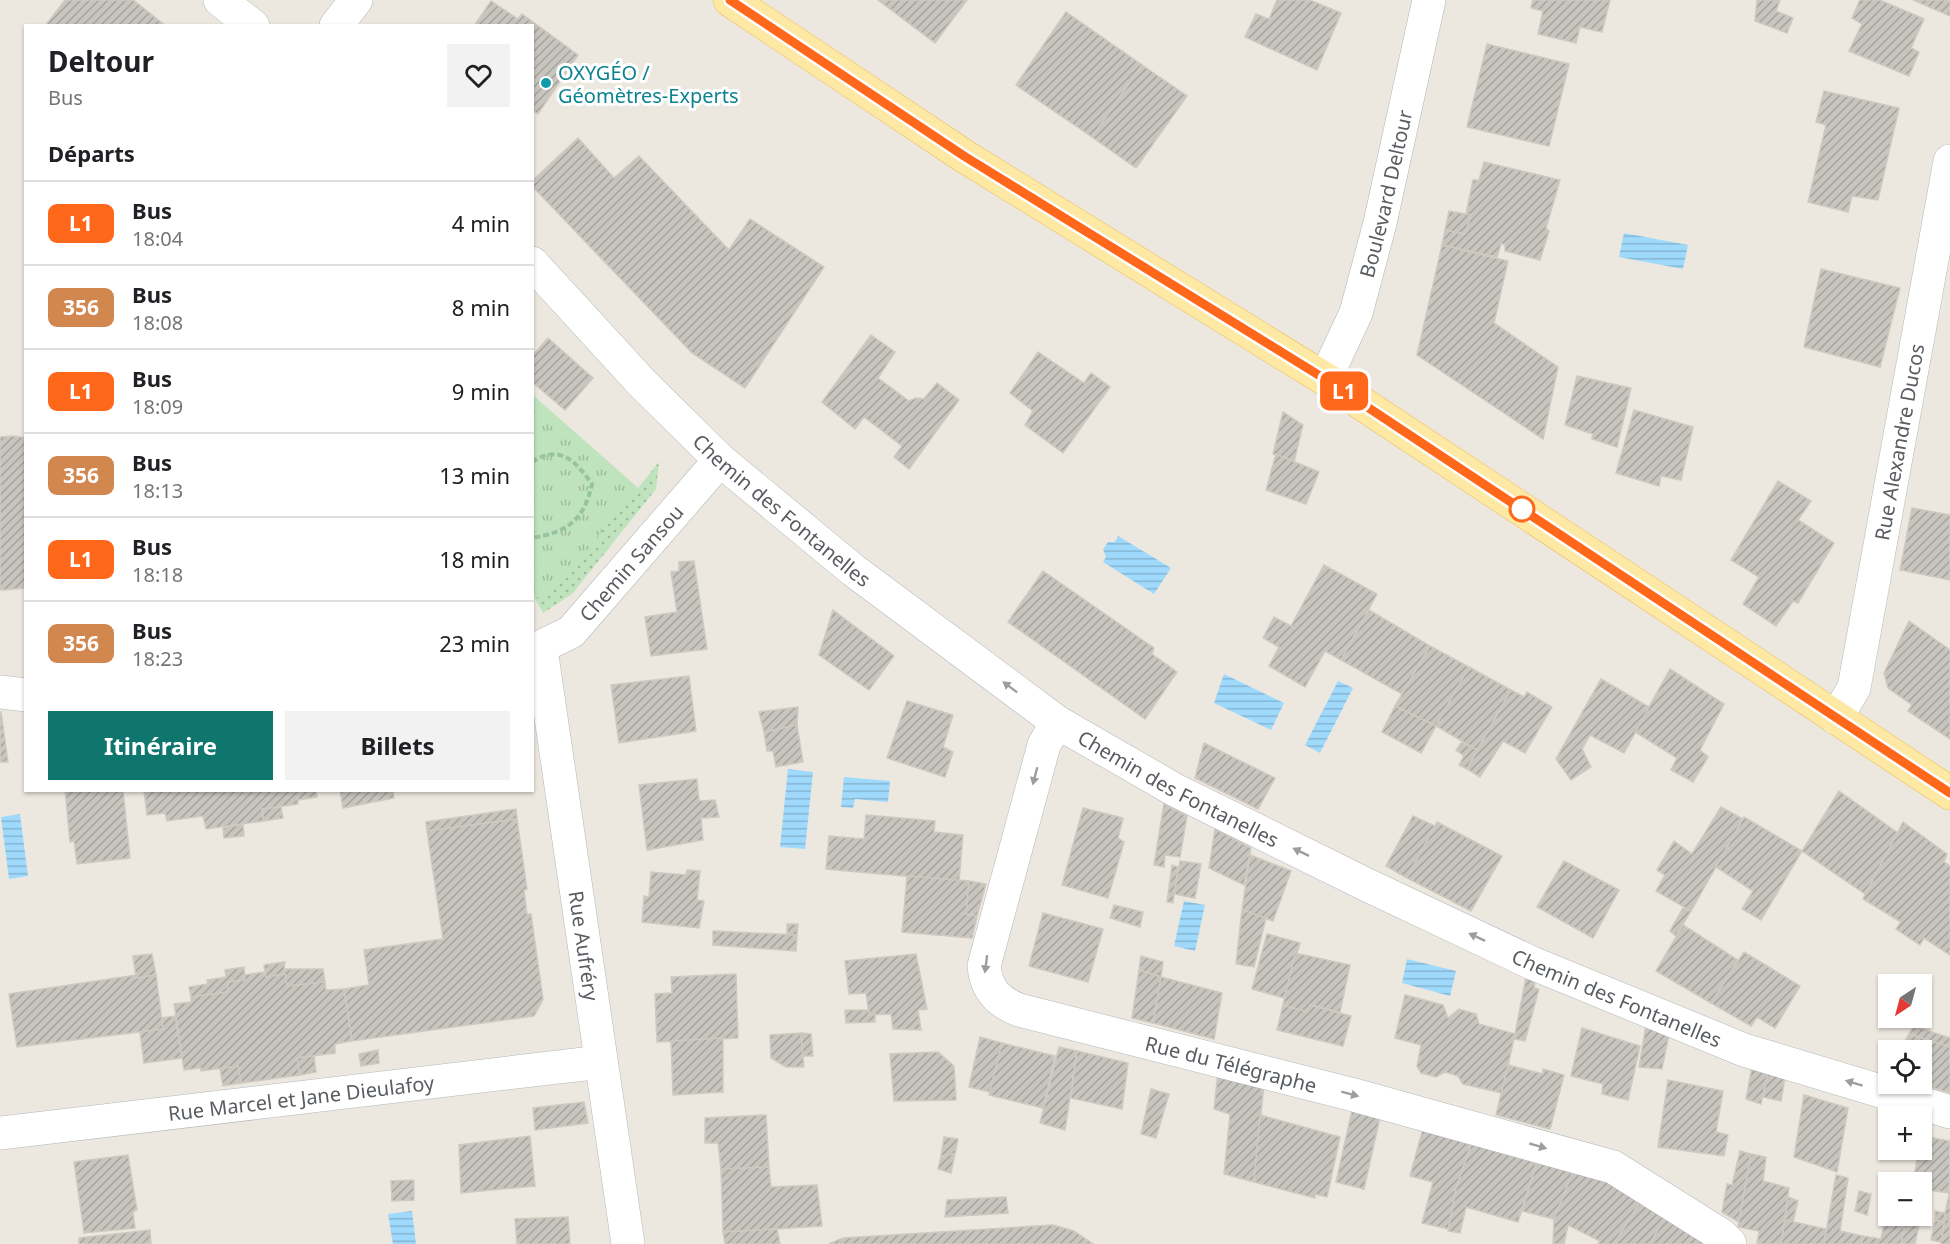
<!DOCTYPE html>
<html lang="fr">
<meta charset="utf-8">
<style>
body{margin:0;font-family:"Noto Sans",sans-serif;background:#f2f2f2;color:#202124;height:100vh;display:flex;flex-direction:column;font-size:22px;white-space:nowrap}
*{box-sizing:border-box;margin:0}
p{font-size:20px;color:#757577}
.icon{flex:none;width:33px;height:33px;fill:none;stroke:currentColor;stroke-width:2;stroke-linecap:round;stroke-linejoin:round}
.map{position:relative;flex:1;overflow:hidden}
.drawer{position:absolute;left:24px;top:24px;width:510px;height:768px;display:flex;flex-direction:column;background:#fff;border-radius:0px;box-shadow:0 2px 4px #0004}
.drawer>*{flex:none}
.badge{padding:0 12px;border-radius:9px;font-size:21px;line-height:39px}
.needle{width:39px;rotate:216deg}
.buttons{position:absolute;left:1878px;top:974px;display:grid;gap:12px}
.buttons a{display:grid;place-items:center;width:54px;height:54px;border-radius:0px;background:#fff;box-shadow:0 2px 4px #0004;font-size:30px}
.map>.badge{position:absolute;translate:-50% -50%;box-shadow:0 0 0 3px #fff}
h2{padding:0 24px;font-size:22px;line-height:54px}
.round{display:grid;place-items:center;flex:none;width:63px;height:63px;border-radius:0px;background:#f2f2f2}
.headline{display:flex;align-items:center;justify-content:space-between;height:102px;padding:0 24px}
h1{font-size:28px;font-weight:700;line-height:45px}
.primary-button{display:flex;gap:12px;margin-top:auto;padding:12px 24px}
.primary-button a{flex:1;height:69px;border-radius:0px;background:#0f766e;color:#fff;font-size:24px;font-weight:700;line-height:69px;text-align:center}
.primary-button a+a{background:#f2f2f2;color:#202124}
ul{padding:0;list-style:none}
li{display:flex;align-items:center;gap:18px;height:84px;padding:0 24px;border-top:2px solid #e0e0e0}
li div{flex:1}
li b{display:block;font-size:22px}
li em{font-style:normal}
li .badge{min-width:66px;font-weight:700;text-align:center}
.map>svg:first-child{display:block}
.grass{fill:url(#grass-dots)}
.park{fill:url(#park-tufts)}
.water{fill:url(#water-rules)}
.building{fill:url(#building-hatch);stroke:#d0c9bf;stroke-width:1.5}
.lines{fill:none;stroke-linecap:round;stroke-linejoin:round}
.street-casing{stroke:#b3b7bb;stroke-width:34}
.secondary-casing{stroke:#b2b6bb;stroke-width:34}
.primary-casing{stroke:#edba57;stroke-width:34}
.path{stroke:#96c4a0;stroke-width:4;stroke-dasharray:6 3;stroke-linecap:butt}
.street{stroke:#fff;stroke-width:33}
.secondary{stroke:#fff;stroke-width:33}
.primary{stroke:#fde9a4;stroke-width:33}
.oneway{fill:#9b9ea0}
.line-casing{stroke:#fff;stroke-width:14}
.line{stroke:#ff671b;stroke-width:9}
.culture-dot{fill:#0f9aa8;stroke:#fff;stroke-width:2}
.stop-dot{fill:#fff;stroke:#ff671b;stroke-width:3}
.labels{text-anchor:middle;dominant-baseline:central;stroke-width:6;stroke-linejoin:round;paint-order:stroke}
.culture-label{font-size:20px;fill:#0d838f;stroke:#fff;text-anchor:start}
.street-label{font-size:20px;fill:#595d61;stroke:#fff}
</style>
<div class="map">
<svg width="1950" height="1244" viewBox="0 0 1950 1244">
<defs>
<pattern id="grass-dots" width="8" height="8" patternUnits="userSpaceOnUse" patternTransform="scale(1.5)"><rect width="8" height="8" fill="#bfe3bc"/><path d="M2 2h.1M6 6h.1" fill="none" stroke="#9ebb9c" stroke-width="1.8" stroke-linecap="round"/></pattern>
<pattern id="park-tufts" width="24" height="20" patternUnits="userSpaceOnUse" patternTransform="scale(1.5)"><rect width="24" height="20" fill="#bfe3bc"/><path d="M3 7l-1-3M5 7V3M7 7l1-3M15 17l-1-3M17 17v-4M19 17l1-3" fill="none" stroke="#9ebb9c"/></pattern>
<pattern id="water-rules" width="6" height="5" patternUnits="userSpaceOnUse" patternTransform="scale(1.5)"><rect width="6" height="5" fill="#9fdafd"/><path d="M0 2.5h6" fill="none" stroke="#85b4d0"/></pattern>
<pattern id="building-hatch" width="6" height="6" patternUnits="userSpaceOnUse" patternTransform="scale(1.5)"><rect width="6" height="6" fill="#c8c5bf"/><path d="M-1 1l2-2M0 6l6-6M5 7l2-2" fill="none" stroke="#a5a39f"/></pattern>
</defs>
<rect width="100%" height="100%" fill="#ece8e0"/>
<polygon class="grass" points="532,395 638,488 659,462 656,489 572,594 543,613 533,595"/>
<polygon class="park" points="533,395 638,488 552,592 533,599"/>
<g class="water">
<polygon points="1624,233 1688,245 1683,269 1619,257"/>
<polygon points="1118,536 1171,568 1154,594 1103,562 1106,557 1103,549 1108,542 1115,542"/>
<polygon points="1224,674 1284,703 1271,730 1214,703"/>
<polygon points="1338,681 1353,688 1320,753 1305,745"/>
<polygon points="788,769 813,772 805,849 780,847"/>
<polygon points="844,777 890,781 888,802 855,799 853,808 841,807"/>
<polygon points="20,814 28,876 9,879 1,817"/>
<polygon points="1184,901 1205,905 1195,951 1174,946"/>
<polygon points="1407,959 1456,971 1450,996 1402,983"/>
<polygon points="412,1211 416,1244 393,1244 388,1214"/>
</g>
<g class="building">
<polygon points="65,0 133,0 166,26 45,26"/>
<polygon points="878,0 967,0 935,43"/>
<polygon points="1277,0 1310,0 1341,13 1317,70 1245,37 1256,14 1269,19"/>
<polygon points="1533,0 1610,0 1602,32 1580,27 1576,43 1538,34 1543,11 1531,8"/>
<polygon points="1757,0 1780,0 1776,11 1793,18 1787,33 1755,21"/>
<polygon points="1860,0 1880,0 1924,19 1911,48 1919,52 1909,76 1849,51 1862,24 1852,18"/>
<polygon points="1913,0 1950,0 1950,16"/>
<polygon points="491,1 518,19 522,14 578,55 538,114 532,110 532,26 474,26"/>
<polygon points="1066,12 1142,65 1092,137 1016,85"/>
<polygon points="1487,44 1569,64 1549,146 1467,127"/>
<polygon points="1142,65 1187,96 1136,168 1092,137"/>
<polygon points="1824,91 1899,108 1878,200 1852,196 1848,212 1808,202 1826,125 1816,122"/>
<polygon points="578,138 614,178 639,156 729,250 750,219 824,267 745,388 692,353 532,186 532,181"/>
<polygon points="1484,162 1560,180 1546,228 1549,231 1540,260 1505,251 1505,244 1501,244 1497,257 1442,245 1445,230 1465,234 1471,215 1466,214 1473,180 1479,180"/>
<polygon points="1449,211 1471,215 1465,234 1445,230"/>
<polygon points="1442,245 1508,261 1494,323 1558,367 1543,439 1417,355"/>
<polygon points="1821,269 1900,288 1880,367 1804,347"/>
<polygon points="871,335 895,352 878,378 909,401 916,398 924,399 937,383 959,400 909,469 894,457 902,446 864,417 855,429 822,402"/>
<polygon points="548,338 593,378 565,410 532,382 532,356"/>
<polygon points="1038,352 1084,383 1091,373 1110,387 1063,453 1025,425 1033,411 1010,393"/>
<polygon points="1577,376 1631,388 1617,447 1592,439 1593,434 1565,425"/>
<polygon points="1634,410 1693,427 1681,480 1661,476 1659,486 1616,473"/>
<polygon points="1283,412 1303,425 1294,462 1273,454"/>
<polygon points="14,436 26,438 26,588 2,590 0,590 0,437"/>
<polygon points="1276,454 1319,472 1306,504 1266,490"/>
<polygon points="1778,481 1811,501 1798,520 1834,543 1798,603 1793,601 1776,626 1743,604 1759,577 1731,560"/>
<polygon points="1912,508 1950,515 1950,580 1900,570"/>
<polygon points="694,561 707,649 651,656 645,617 677,612 671,572 679,571 679,562"/>
<polygon points="1324,565 1377,594 1341,660 1325,651 1305,687 1269,666 1279,647 1263,638 1274,617 1291,626"/>
<polygon points="1043,571 1154,648 1152,654 1177,672 1145,719 1008,622"/>
<polygon points="833,610 894,656 869,690 819,655"/>
<polygon points="1369,610 1430,646 1402,694 1341,660"/>
<polygon points="1909,621 1950,650 1950,739 1908,711 1912,705 1888,688 1884,673"/>
<polygon points="1430,646 1469,667 1436,726 1395,706"/>
<polygon points="1469,667 1511,690 1477,750 1436,726"/>
<polygon points="1670,669 1724,704 1700,750 1708,757 1693,782 1671,770 1677,758 1635,732"/>
<polygon points="689,676 696,731 619,743 611,685"/>
<polygon points="1601,679 1649,707 1624,753 1590,735 1582,749 1591,767 1571,780 1556,759"/>
<polygon points="1511,690 1524,697 1527,692 1552,707 1525,753 1503,741 1480,777 1467,769"/>
<polygon points="907,701 953,715 943,747 953,752 945,777 887,758"/>
<polygon points="1395,706 1436,726 1421,753 1382,732"/>
<polygon points="798,707 797,725 764,732 759,712"/>
<polygon points="1,712 8,762 0,762 0,713"/>
<polygon points="797,725 803,762 776,767 773,751 767,751 764,732"/>
<polygon points="1462,742 1477,750 1467,769 1459,765 1464,756 1456,750"/>
<polygon points="1204,743 1275,778 1258,809 1195,778"/>
<polygon points="697,779 699,801 715,800 719,817 701,818 703,840 647,850 639,785"/>
<polygon points="65,790 123,790 130,858 77,864 74,841 70,842"/>
<polygon points="144,790 316,790 317,797 298,800 298,804 262,809 264,821 206,829 203,816 167,821 165,813 147,815"/>
<polygon points="340,790 393,790 394,798 343,808"/>
<polygon points="1839,791 1898,833 1865,894 1802,851"/>
<polygon points="1164,804 1187,816 1180,857 1165,855 1164,867 1154,865"/>
<polygon points="281,807 283,818 264,821 262,809"/>
<polygon points="1721,807 1743,819 1691,911 1656,891 1665,875 1657,870 1674,841 1692,854"/>
<polygon points="1083,808 1123,818 1118,838 1124,842 1108,898 1062,885"/>
<polygon points="516,809 517,819 427,831 426,822"/>
<polygon points="866,815 935,821 934,832 963,835 959,881 826,869 829,836 864,839"/>
<polygon points="1413,816 1435,826 1407,878 1386,866"/>
<polygon points="1744,817 1802,851 1761,920 1742,909 1753,891 1716,867"/>
<polygon points="517,819 527,889 524,890 527,914 531,914 543,999 534,1016 352,1041 344,989 369,985 364,950 443,939 427,831"/>
<polygon points="1437,822 1502,856 1471,911 1407,878"/>
<polygon points="1903,822 1947,854 1944,862 1950,866 1950,955 1924,938 1920,945 1896,929 1901,922 1863,899"/>
<polygon points="243,824 244,836 224,838 223,828"/>
<polygon points="1215,829 1251,848 1244,885 1209,868"/>
<polygon points="1250,855 1291,871 1273,921 1242,910"/>
<polygon points="1180,861 1201,864 1195,898 1174,894"/>
<polygon points="1564,861 1619,890 1593,938 1537,907"/>
<polygon points="1172,865 1178,867 1173,903 1167,902"/>
<polygon points="687,870 700,871 697,900 704,901 699,928 642,922 644,896 649,897 651,872 686,875"/>
<polygon points="907,876 969,881 966,914 977,916 972,938 902,932"/>
<polygon points="969,881 986,884 977,916 966,914"/>
<polygon points="1114,905 1143,912 1140,927 1110,918"/>
<polygon points="1683,908 1691,911 1676,936 1670,931"/>
<polygon points="1242,910 1266,918 1254,967 1236,964"/>
<polygon points="1043,913 1103,929 1088,982 1029,966"/>
<polygon points="787,924 798,924 797,935 787,934"/>
<polygon points="1683,925 1738,960 1711,1003 1656,971"/>
<polygon points="713,931 797,935 796,951 713,945"/>
<polygon points="1267,934 1300,943 1284,998 1252,989"/>
<polygon points="1744,952 1800,986 1775,1028 1757,1017 1751,1026 1711,1003"/>
<polygon points="1295,953 1350,965 1340,1012 1310,1005 1308,1012 1283,1005"/>
<polygon points="152,954 156,975 136,978 133,956"/>
<polygon points="916,954 927,1009 918,1010 921,1030 893,1029 891,1014 869,1015 866,993 849,994 845,961"/>
<polygon points="1141,956 1163,962 1161,977 1139,970"/>
<polygon points="285,962 284,969 323,969 325,982 287,986 285,974 266,977 264,965"/>
<polygon points="244,967 245,980 227,982 228,992 191,997 189,987 208,984 207,980 226,977 225,970"/>
<polygon points="1139,970 1161,977 1153,1023 1132,1018"/>
<polygon points="264,972 266,977 285,974 287,986 325,982 326,990 344,989 352,1041 335,1044 335,1053 297,1058 300,1075 241,1083 238,1066 201,1071 201,1068 184,1070 174,1004 191,1002 191,997 228,992 227,982 245,980 244,975"/>
<polygon points="736,974 738,1038 657,1042 655,994 672,993 671,977"/>
<polygon points="136,975 136,978 156,975 163,1029 17,1047 9,994"/>
<polygon points="1161,977 1222,993 1214,1039 1153,1023"/>
<polygon points="1526,977 1535,980 1534,988 1539,989 1525,1041 1514,1039"/>
<polygon points="1405,995 1443,1005 1448,1018 1459,1009 1476,1014 1479,1024 1515,1034 1502,1093 1463,1084 1458,1076 1445,1072 1436,1077 1421,1073 1417,1066 1421,1045 1395,1038"/>
<polygon points="1283,1005 1308,1012 1310,1005 1351,1016 1343,1046 1277,1030"/>
<polygon points="845,1010 869,1010 869,1015 875,1014 875,1022 846,1023"/>
<polygon points="175,1016 182,1058 144,1063 140,1032 163,1029 162,1018"/>
<polygon points="1646,1025 1669,1035 1662,1069 1639,1067"/>
<polygon points="1914,1026 1950,1038 1950,1047 1909,1034"/>
<polygon points="1582,1028 1640,1046 1628,1100 1602,1094 1603,1084 1571,1076"/>
<polygon points="801,1033 804,1067 786,1067 771,1058 770,1035"/>
<polygon points="801,1033 811,1034 813,1056 803,1056"/>
<polygon points="1909,1034 1950,1047 1950,1093 1917,1083 1922,1083 1922,1050 1899,1050"/>
<polygon points="980,1037 1002,1043 990,1092 969,1087"/>
<polygon points="723,1038 723,1092 673,1095 671,1041"/>
<polygon points="1002,1043 1055,1056 1043,1108 989,1095"/>
<polygon points="1059,1047 1077,1051 1065,1130 1040,1123"/>
<polygon points="378,1050 379,1063 361,1066 359,1054"/>
<polygon points="1077,1051 1128,1063 1122,1109 1071,1098"/>
<polygon points="938,1052 954,1066 956,1100 894,1101 890,1054"/>
<polygon points="314,1056 316,1072 300,1075 297,1058"/>
<polygon points="1508,1065 1543,1074 1543,1069 1564,1075 1550,1129 1496,1115"/>
<polygon points="238,1066 241,1083 223,1086 220,1069"/>
<polygon points="1752,1066 1768,1072 1761,1104 1746,1099"/>
<polygon points="1768,1072 1785,1077 1781,1101 1763,1097"/>
<polygon points="1218,1073 1264,1084 1254,1182 1224,1174 1230,1114 1214,1109"/>
<polygon points="1668,1080 1723,1091 1716,1132 1728,1135 1724,1156 1658,1147"/>
<polygon points="1151,1089 1169,1094 1156,1138 1141,1134"/>
<polygon points="1804,1095 1848,1108 1837,1172 1794,1157"/>
<polygon points="584,1102 588,1123 535,1130 533,1108"/>
<polygon points="1353,1106 1381,1113 1364,1189 1336,1182"/>
<polygon points="766,1115 769,1167 721,1169 718,1143 705,1143 705,1118"/>
<polygon points="1260,1115 1340,1137 1327,1197 1315,1194 1315,1198 1254,1182"/>
<polygon points="1424,1125 1473,1139 1456,1188 1449,1229 1422,1223 1433,1182 1410,1176"/>
<polygon points="530,1136 535,1186 461,1193 459,1145"/>
<polygon points="1922,1136 1950,1141 1949,1193 1927,1190 1926,1197 1922,1196 1922,1182 1913,1182 1919,1149 1922,1149"/>
<polygon points="944,1137 958,1139 955,1154 941,1156"/>
<polygon points="1473,1139 1538,1158 1518,1222 1466,1207 1460,1233 1448,1231 1456,1188"/>
<polygon points="1740,1151 1751,1154 1739,1222 1722,1212 1727,1184 1732,1185"/>
<polygon points="955,1154 951,1173 938,1169 941,1156"/>
<polygon points="1751,1154 1766,1157 1763,1181 1789,1188 1781,1244 1757,1244 1759,1231 1738,1227"/>
<polygon points="128,1155 137,1210 133,1212 135,1228 84,1233 74,1162"/>
<polygon points="1538,1158 1574,1169 1554,1219 1522,1211"/>
<polygon points="769,1167 771,1187 817,1185 822,1226 723,1232 721,1169"/>
<polygon points="1574,1169 1618,1183 1642,1199 1614,1244 1598,1244 1600,1241 1568,1225 1564,1244 1553,1244 1554,1219"/>
<polygon points="1836,1175 1848,1178 1840,1231 1863,1236 1862,1244 1824,1244"/>
<polygon points="414,1180 414,1200 392,1201 391,1181"/>
<polygon points="1950,1190 1950,1220 1945,1219 1945,1213"/>
<polygon points="1859,1191 1871,1194 1867,1215 1855,1211"/>
<polygon points="1006,1197 1008,1213 945,1217 947,1200"/>
<polygon points="1788,1197 1798,1201 1793,1222 1785,1220"/>
<polygon points="1642,1199 1666,1215 1650,1244 1614,1244"/>
<polygon points="1888,1206 1888,1215 1907,1215 1901,1244 1862,1244 1863,1236 1881,1239"/>
<polygon points="1935,1211 1945,1213 1944,1223 1935,1220"/>
<polygon points="1666,1215 1711,1244 1650,1244"/>
<polygon points="568,1217 570,1244 517,1244 515,1219"/>
<polygon points="1945,1219 1950,1220 1950,1244 1941,1244"/>
<polygon points="1785,1220 1826,1229 1824,1244 1781,1244"/>
<polygon points="1935,1220 1944,1223 1941,1242 1931,1240"/>
<polygon points="1905,1223 1919,1225 1915,1244 1901,1244"/>
<polygon points="1053,1225 1074,1231 1093,1244 829,1244 843,1238"/>
<polygon points="777,1229 780,1244 725,1244 723,1232"/>
<polygon points="150,1230 151,1244 79,1244 79,1238"/>
</g>
<g class="lines">
<g class="street-casing">
<g id="street">
<polyline points="220,0 253,26"/>
<polyline points="336,26 356,0"/>
<path id="s1" d="M532,263L642,383L720,460L853,570L1057,722L1175,790L1365,884L1532,963L1744,1050L1950,1112"/>
<path id="s2" d="M541,649L628,1244"/>
<path id="s3" d="M532,651L571,632L720,460"/>
<polyline points="0,692 26,695"/>
<path id="s4" d="M1836,718L1854,688L1950,161"/>
<path id="s5" d="M1057,722L1044,745L984,966C986,989 998,1002 1019,1010L1354,1095L1613,1167L1721,1235L1730,1244"/>
<path id="s6" d="M0,1133L601,1062"/>
</g>
</g>
<g class="secondary-casing">
<g id="secondary">
<path id="s7" d="M1325,379L1356,313L1380,223L1429,0"/>
</g>
</g>
<g class="primary-casing">
<polyline id="primary" points="730,0 964,156 1325,379 1950,793"/>
</g>
<path class="path" d="M532,462C560,443 576,462 592,484C584,520 568,532 532,538"/>
<use href="#street" class="street"/>
<use href="#secondary" class="secondary"/>
<use href="#primary" class="primary"/>
</g>
<defs><path id="oneway-solid" d="M-6-.8H1V-3.2L6.5 0L1 3.2V.8H-6Z" transform="scale(1.5)"/></defs>
<g class="oneway">
<use href="#oneway-solid" transform="translate(1010 687) rotate(-143)"/>
<use href="#oneway-solid" transform="translate(1035 776) rotate(105)"/>
<use href="#oneway-solid" transform="translate(1301 852) rotate(-154)"/>
<use href="#oneway-solid" transform="translate(1477 937) rotate(-155)"/>
<use href="#oneway-solid" transform="translate(986 964) rotate(97)"/>
<use href="#oneway-solid" transform="translate(1854 1083) rotate(-163)"/>
<use href="#oneway-solid" transform="translate(1350 1094) rotate(15)"/>
<use href="#oneway-solid" transform="translate(1538 1146) rotate(16)"/>
</g>
<g class="lines">
<g class="line-casing">
<polyline id="line" points="730,0 964,156 1325,379 1950,793"/>
</g>
<use href="#line" class="line"/>
</g>
<circle class="culture-dot" cx="546" cy="83" r="6"/>
<circle class="stop-dot" cx="1522" cy="509" r="12"/>
<g class="labels">
<g class="culture-label">
<text x="558" y="72">OXYGÉO /<tspan x="558" dy="23">Géomètres-Experts</tspan></text>
</g>
<g class="street-label">
<text stroke="none"><textPath href="#s7" startOffset="196">Boulevard Deltour</textPath></text>
<text stroke="none"><textPath href="#s4" startOffset="285">Rue Alexandre Ducos</textPath></text>
<text stroke="none"><textPath href="#s1" startOffset="352">Chemin des Fontanelles</textPath></text>
<text stroke="none"><textPath href="#s3" startOffset="135">Chemin Sansou</textPath></text>
<text stroke="none"><textPath href="#s1" startOffset="838">Chemin des Fontanelles</textPath></text>
<text stroke="none"><textPath href="#s2" startOffset="300">Rue Aufréry</textPath></text>
<text stroke="none"><textPath href="#s1" startOffset="1324">Chemin des Fontanelles</textPath></text>
<text stroke="none"><textPath href="#s5" startOffset="534">Rue du Télégraphe</textPath></text>
<text stroke="none"><textPath href="#s6" startOffset="303">Rue Marcel et Jane Dieulafoy</textPath></text>
</g>
</g>
</svg>
<div class="buttons">
<a><svg class="needle" viewBox="-14 -14 28 28"><path d="M0-13l5 13h-10z" fill="#e53935"/><path d="M0 13l5-13h-10z" fill="#757577"/></svg></a>
<a><svg class="icon" aria-label="locate" viewBox="0 0 24 24"><circle cx="12" cy="12" r="6"/><path d="M12 2v4M12 18v4M2 12h4M18 12h4"/></svg></a>
<a>+</a>
<a>−</a>
</div>
<b class="badge" style="left:1344px;top:391px;background:#ff671b;color:#fff">L1</b>
<section class="drawer">
<div class="headline"><div><h1>Deltour</h1><p>Bus</p></div><a class="round"><svg class="icon" aria-label="heart" viewBox="0 0 24 24"><path d="M12 20l-8-8c-3-5 5-10 8-4 3-6 11-1 8 4z"/></svg></a></div>
<h2>Départs</h2>
<ul>
<li><span class="badge" style="background:#ff671b;color:#fff">L1</span><div><b>Bus</b><p>18:04</p></div><em>4 min</em></li>
<li><span class="badge" style="background:#d1874e;color:#fff">356</span><div><b>Bus</b><p>18:08</p></div><em>8 min</em></li>
<li><span class="badge" style="background:#ff671b;color:#fff">L1</span><div><b>Bus</b><p>18:09</p></div><em>9 min</em></li>
<li><span class="badge" style="background:#d1874e;color:#fff">356</span><div><b>Bus</b><p>18:13</p></div><em>13 min</em></li>
<li><span class="badge" style="background:#ff671b;color:#fff">L1</span><div><b>Bus</b><p>18:18</p></div><em>18 min</em></li>
<li><span class="badge" style="background:#d1874e;color:#fff">356</span><div><b>Bus</b><p>18:23</p></div><em>23 min</em></li>
</ul>
<div class="primary-button"><a>Itinéraire</a><a>Billets</a></div>
</section>
</div>
